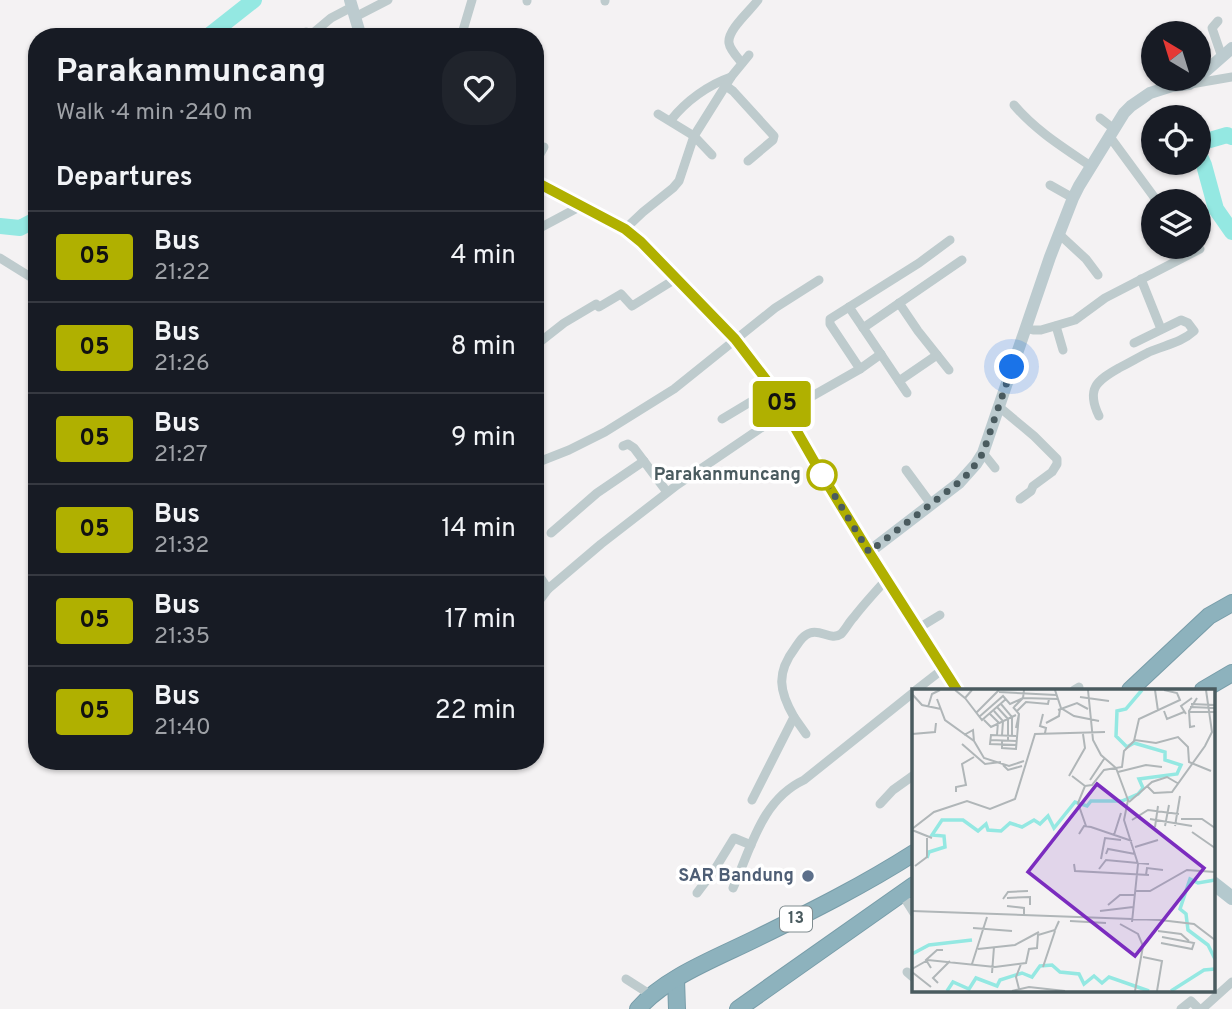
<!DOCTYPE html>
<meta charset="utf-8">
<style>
body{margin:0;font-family:Overpass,sans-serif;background:#20242c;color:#f1f3f6;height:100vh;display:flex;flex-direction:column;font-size:26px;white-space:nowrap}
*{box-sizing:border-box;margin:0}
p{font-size:23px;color:#9ea1a6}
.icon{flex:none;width:38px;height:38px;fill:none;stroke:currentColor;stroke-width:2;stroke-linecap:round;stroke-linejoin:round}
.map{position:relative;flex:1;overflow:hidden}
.drawer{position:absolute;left:28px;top:28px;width:516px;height:742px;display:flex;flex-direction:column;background:#171b24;border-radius:28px;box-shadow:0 2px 5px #0004}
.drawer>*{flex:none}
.badge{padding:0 14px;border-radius:5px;font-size:24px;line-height:46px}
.needle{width:46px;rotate:322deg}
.fabs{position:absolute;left:1141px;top:21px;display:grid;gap:14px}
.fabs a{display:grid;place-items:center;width:70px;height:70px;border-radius:50%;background:#171b24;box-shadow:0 2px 5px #0004;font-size:35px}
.you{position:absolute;width:35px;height:35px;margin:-18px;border:5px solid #fff;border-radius:50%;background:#1a73e8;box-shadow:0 0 0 10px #1a73e833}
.map>.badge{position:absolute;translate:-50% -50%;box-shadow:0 0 0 4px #fff}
h2{padding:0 28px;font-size:26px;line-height:63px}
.round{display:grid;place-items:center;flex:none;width:74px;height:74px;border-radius:28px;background:#20242c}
.head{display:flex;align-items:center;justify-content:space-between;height:119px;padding:0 28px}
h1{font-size:33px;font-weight:700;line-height:52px}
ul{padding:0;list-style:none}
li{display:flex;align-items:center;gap:21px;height:91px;padding:0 28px;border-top:2px solid #363941}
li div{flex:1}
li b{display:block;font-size:26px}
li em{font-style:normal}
li .badge{min-width:77px;font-weight:700;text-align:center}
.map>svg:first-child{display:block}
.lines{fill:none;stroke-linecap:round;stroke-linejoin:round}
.river{stroke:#94e8e2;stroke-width:16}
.highway-casing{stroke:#789da9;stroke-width:18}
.street{stroke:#becbcd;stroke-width:9}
.secondary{stroke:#bccbcf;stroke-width:12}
.primary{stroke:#b4c9ce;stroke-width:14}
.highway{stroke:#8db2bd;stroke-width:16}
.line-casing{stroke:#fff;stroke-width:16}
.line{stroke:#b0b000;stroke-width:10}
.walk{stroke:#4a5b5f;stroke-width:7;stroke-dasharray:0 12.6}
.stop-dot{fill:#fff;stroke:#b0b000;stroke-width:3.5}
.service-dot{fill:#5c6f8a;stroke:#fff;stroke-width:2.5}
.labels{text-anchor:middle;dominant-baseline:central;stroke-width:7;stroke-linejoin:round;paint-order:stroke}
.shield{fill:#fff;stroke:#808c8f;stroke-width:2}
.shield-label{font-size:16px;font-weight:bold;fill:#4a5b5f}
.stop-label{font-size:18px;font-weight:bold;fill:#4a5b5f;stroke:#fff;text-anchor:end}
.service-label{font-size:18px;font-weight:bold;fill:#4e5e75;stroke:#fff;text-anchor:end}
.inset-river{fill:none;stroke:#94e8e2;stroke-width:3.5}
.inset-road{fill:none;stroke:#b0b6b8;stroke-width:2}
.view{fill:#7b2cbf;fill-opacity:0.15;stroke:#7b2cbf;stroke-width:3.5}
.inset-edge{fill:none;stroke:#4a5b5f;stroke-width:3.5}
</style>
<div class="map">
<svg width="1232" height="1009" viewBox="0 0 1232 1009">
<rect width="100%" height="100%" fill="#f4f2f3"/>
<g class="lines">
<g class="river">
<polyline points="207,37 254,0"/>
<polyline points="1199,153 1203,142 1227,135 1232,137"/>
<polyline points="1199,154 1204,165 1216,209 1232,232"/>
<polyline points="0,226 20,228 37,219"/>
</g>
<g class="highway-casing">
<g id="highway">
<polyline points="1130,690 1209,616 1232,603"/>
<polyline points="1203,690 1232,673"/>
<polyline points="676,979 677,1009"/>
<path d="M638,1009C665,977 719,957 757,938C810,912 864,885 914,853"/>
<polyline points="738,1009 914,885"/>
</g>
</g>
<g class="street">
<polyline points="605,0 605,1"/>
<polyline points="527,1 527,0"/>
<polyline points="355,17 388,0"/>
<polyline points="1218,21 1212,28 1222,57"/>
<polyline points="306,32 312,34 331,18 352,7"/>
<polyline points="461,37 472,0"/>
<polyline points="1199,53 1208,68"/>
<path d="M742,63C738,58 730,50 729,43C727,30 751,10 758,0"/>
<polyline points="1191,84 1232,77"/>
<polyline points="726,86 733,91 774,136 773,140 748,161"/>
<path d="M1014,105C1036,131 1064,148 1092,167"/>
<polyline points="658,114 694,136 712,155"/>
<polyline points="1100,118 1114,129"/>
<path d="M671,120C686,101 708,85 731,77"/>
<polyline points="1110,137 1157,201"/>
<polyline points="536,161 544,147"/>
<polyline points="1050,185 1073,198"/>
<polyline points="625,229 643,212 673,188 679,181 694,136 731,77 749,55"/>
<polyline points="536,230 581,206"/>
<polyline points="1059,234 1086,259 1098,275"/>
<polyline points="0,258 37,281"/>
<polyline points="1141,279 1161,329"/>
<polyline points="899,303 918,331 949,370"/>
<polyline points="849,307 907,393"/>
<polyline points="1056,326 1063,350"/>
<polyline points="863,328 962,260"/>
<polyline points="1025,328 1033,330 1041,330 1075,320 1105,298 1200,249"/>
<polyline points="536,345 564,323 596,304 599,307 621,294 632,306 677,278"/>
<polyline points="860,369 830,324 830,319 919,263 950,240"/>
<polyline points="899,381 937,355"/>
<polyline points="998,406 1034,436 1057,459 1057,464 1052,472 1033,486 1031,491 1020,499"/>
<path d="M1099,416C1086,389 1096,381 1119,368C1129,363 1139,357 1149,352C1165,345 1181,343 1194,331L1188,323L1181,320L1134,343"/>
<polyline points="722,419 757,398 771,386"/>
<polyline points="623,446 628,444 634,448 667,492"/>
<polyline points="983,453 995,468"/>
<polyline points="536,463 569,450 605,432 674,389 775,308 819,280"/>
<polyline points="906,470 931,504"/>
<polyline points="551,533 597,493 644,461"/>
<polyline points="536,571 548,589"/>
<polyline points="536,605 548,589 601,544 677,485 786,411 860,369 881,354"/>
<polyline points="917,629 940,615"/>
<polyline points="916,690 943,669"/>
<polyline points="1074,690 1079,687"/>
<polyline points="794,717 806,734"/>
<path d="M752,800L794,717C779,691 776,673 795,648C799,642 803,635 810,633C821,629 831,641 841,634C846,629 849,622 854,617C864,604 875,592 886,580"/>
<polyline points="880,804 893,790 914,775"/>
<path d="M733,888C751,849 761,800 804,780L914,692"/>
<polyline points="697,893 715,869 734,838 751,845"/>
<polyline points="902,894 914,913"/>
<polyline points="907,972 914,978"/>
<polyline points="626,979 651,995"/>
<polyline points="1181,1009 1191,1001 1199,1009"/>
<polyline points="1202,1009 1232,982"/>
</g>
<g class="secondary">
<polyline points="350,0 361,37"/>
<polyline points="1199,77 1232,48"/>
<polyline points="536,182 625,229 641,242 735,339 771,386 822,475 869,552 957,690"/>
<polyline points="869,552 959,483 976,464 983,453 1050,257 1073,198 1079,186 1124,113 1131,106 1150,93 1172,86 1189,84 1196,79"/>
</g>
<polyline class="primary" points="1213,883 1232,898"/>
<use href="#highway" class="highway"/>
</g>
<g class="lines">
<g class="line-casing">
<polyline id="line" points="536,182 625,229 641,242 735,339 771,386 822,475 869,552 957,690"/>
</g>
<use href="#line" class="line"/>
<polyline class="walk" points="822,475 869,552 958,483 970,472 983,453 1012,367"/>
</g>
<circle class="stop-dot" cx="822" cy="475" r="14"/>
<circle class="service-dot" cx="808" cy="876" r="7"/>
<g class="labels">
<rect class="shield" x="780" y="906.5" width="32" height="25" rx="5"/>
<g class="shield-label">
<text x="796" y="919">13</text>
</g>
<g class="stop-label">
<text x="801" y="475">Parakanmuncang</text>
</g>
<g class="service-label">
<text x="794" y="876">SAR Bandung</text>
</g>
</g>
<g transform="translate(912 689)">
<rect width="303" height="303" fill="#f4f2f3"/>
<path class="inset-river" d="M15,169L17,163L33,158L32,147L20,146L30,131H51L66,142L74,135L76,141L89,142L98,134L110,138L122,131L128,135L136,127L142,139L163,113L175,117L179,112H210L226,105L231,99L227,90L265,85L269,76L253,71V63L222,54L215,58L204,47L205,22L214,20L230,1M303,191L286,194L278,190L268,220L274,225L276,241L296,256L303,270M0,265L17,256L60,251M35,302L41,293L57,300L64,289L85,297L88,291L110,284L120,288L128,277L140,276L148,283L167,285L172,295L182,287L190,294L197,288L237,302M259,302L292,281L303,280"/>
<path class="inset-road" d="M43,1L53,9L60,1M143,1L149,19L162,27L187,32M176,1L181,51L189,66L204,79L216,111L212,131L226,175L220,233M243,1L246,22M87,3L144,6M0,5L10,16L29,20M168,8L197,12M53,9L70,31L94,10M25,10L33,31L62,52L72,69L97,77L112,72M89,15L100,28V47M279,15L303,16M16,18L20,5L28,1M85,18L96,30V51M101,18L107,25L104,39M102,18L111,9L146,10M278,18L303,19M146,21L165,14L176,20M82,22L91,32L90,46M105,22L114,13L136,15L137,10M252,22L255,30L272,23M278,23H303M64,24L87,1M78,25L86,33L85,46M131,25L128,37L134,39L133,44M274,25L269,17L280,9M67,28L91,7L98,15L111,9L112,1M72,31L79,38L104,26M134,34L147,27L148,20M283,37L278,38L277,22L285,9M0,45L23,43L24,34M52,46L61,41L62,52M104,47L79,46L78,55L105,56M78,51L104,52M90,51V59L104,60L107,25M222,52L227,30L268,11L265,4L252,1M50,55L73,75L89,73M91,76L96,81L110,77M206,83L234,76L250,78M157,87L173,59L171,45M160,87L173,97L180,96L192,81L210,78L212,62L223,51L244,54L266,48L276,58L277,73L299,82M178,91L192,70M173,97L166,114L174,137M235,97L242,104L260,103L293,57L300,43L294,1M44,103V98L54,96L50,75L62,68M217,113L240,93L255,88L267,95M238,130L280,137M269,130H290L303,139M220,131L236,121L267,125M253,137L257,116M263,137L268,107M243,138L246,117M0,140L22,123L55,112L78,120L103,110L123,45L193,43M0,141L20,149M280,143L303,159M167,145L172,137L179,138L220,152M202,146L209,124M223,158L246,151M194,165L196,160L223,165M189,170L193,149L209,151M162,175L163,182L237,186M3,177L15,168V149M187,180L194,171L237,175M234,186L235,179L251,181M223,202H238L275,181L303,183M95,209L118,208V216M91,210L96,203L116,202M196,216L208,206H222M95,217L112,219V227M0,222L248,231L282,235L303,251M188,222L221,218M158,232L194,234M208,235L226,245L231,257L223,302M61,239L100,242M246,242L269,245L277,252M249,254L280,260L282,254L250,248M66,260L103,256L127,243M231,268L250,272L245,302M60,275L75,228M131,278L143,242M19,279L14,271L25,261H31M0,280L16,271L83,278L114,274L117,260L125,259L126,246L143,241L147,232M0,283L19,298M80,284L82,258M26,294L21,289L38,272M107,300L104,288L109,275M100,302L117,298L153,302"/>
<path class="view" d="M185,95L292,179L223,267L116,183Z"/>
<rect width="303" height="303" class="inset-edge"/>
</g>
</svg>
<div class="fabs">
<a><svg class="needle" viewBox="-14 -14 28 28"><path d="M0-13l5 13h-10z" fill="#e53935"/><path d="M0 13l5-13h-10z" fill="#9ea1a6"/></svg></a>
<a><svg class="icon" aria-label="locate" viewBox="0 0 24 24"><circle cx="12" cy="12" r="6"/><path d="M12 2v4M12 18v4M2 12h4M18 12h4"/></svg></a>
<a><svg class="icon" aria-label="layers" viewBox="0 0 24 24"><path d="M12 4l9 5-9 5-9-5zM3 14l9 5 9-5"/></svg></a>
</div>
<div class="you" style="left:1012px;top:367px"></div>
<b class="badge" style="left:782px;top:404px;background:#b0b000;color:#111">05</b>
<section class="drawer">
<div class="head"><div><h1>Parakanmuncang</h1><p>Walk · 4 min · 240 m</p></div><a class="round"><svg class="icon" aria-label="heart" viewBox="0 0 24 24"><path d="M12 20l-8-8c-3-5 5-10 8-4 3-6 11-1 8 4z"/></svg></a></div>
<h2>Departures</h2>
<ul>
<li><span class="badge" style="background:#b0b000;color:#111">05</span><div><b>Bus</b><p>21:22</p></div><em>4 min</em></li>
<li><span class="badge" style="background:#b0b000;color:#111">05</span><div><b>Bus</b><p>21:26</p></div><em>8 min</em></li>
<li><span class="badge" style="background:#b0b000;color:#111">05</span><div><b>Bus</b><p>21:27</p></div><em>9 min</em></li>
<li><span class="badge" style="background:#b0b000;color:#111">05</span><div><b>Bus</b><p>21:32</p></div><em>14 min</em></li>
<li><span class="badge" style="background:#b0b000;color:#111">05</span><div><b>Bus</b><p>21:35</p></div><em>17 min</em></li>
<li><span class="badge" style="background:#b0b000;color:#111">05</span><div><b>Bus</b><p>21:40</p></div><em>22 min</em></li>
</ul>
</section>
</div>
